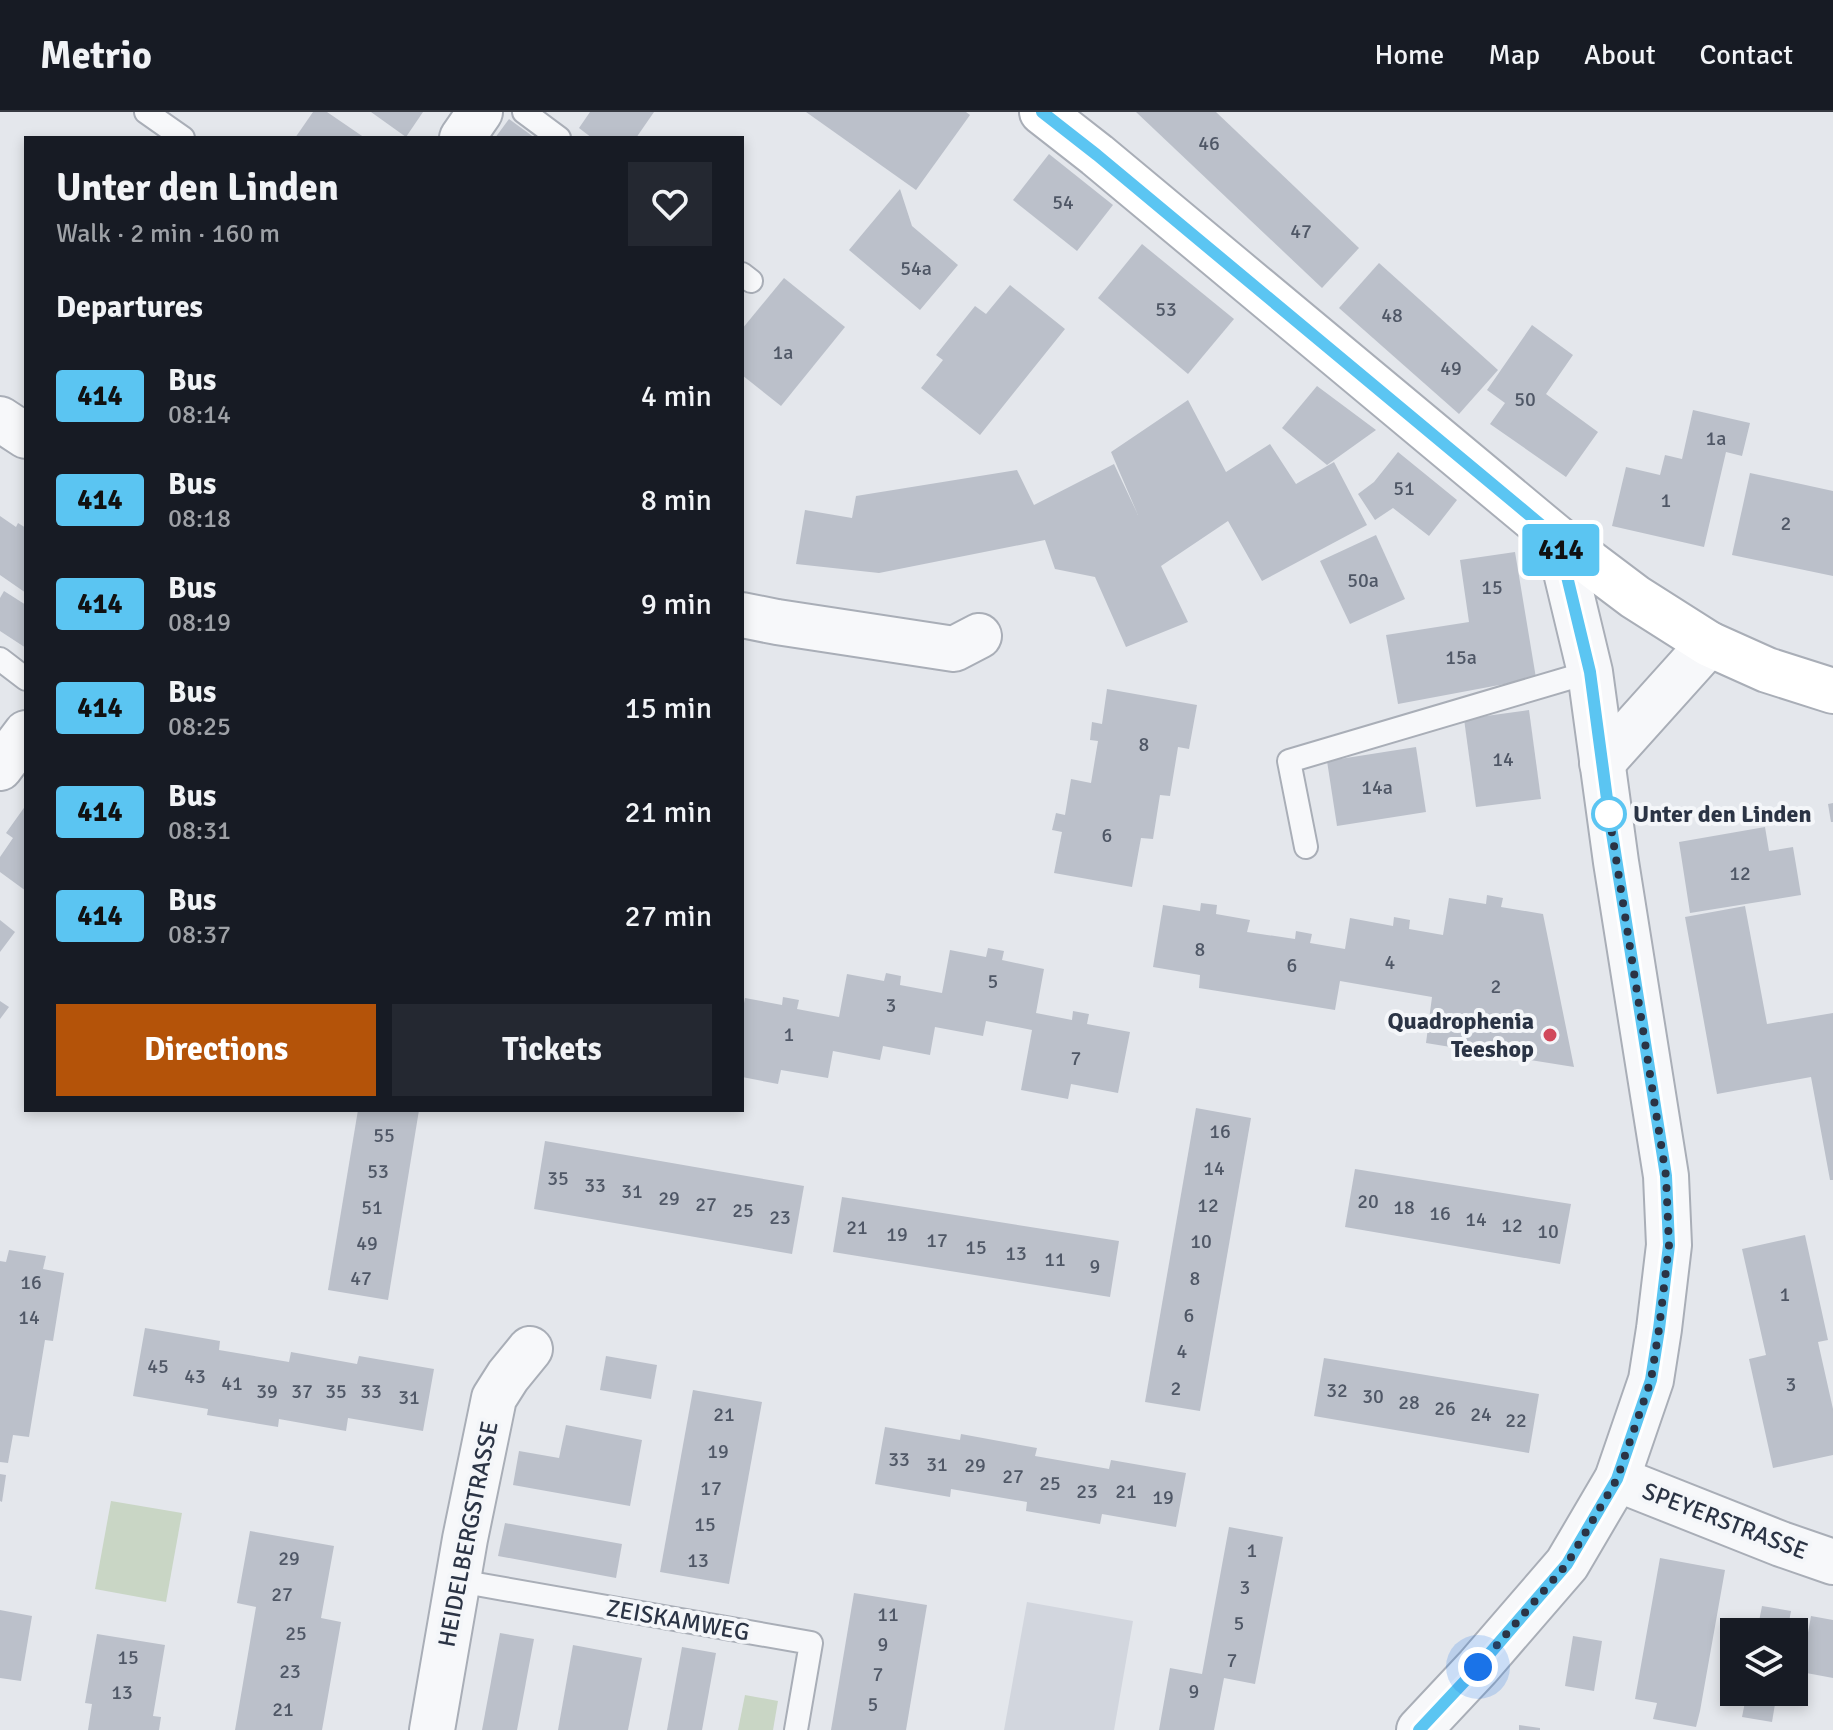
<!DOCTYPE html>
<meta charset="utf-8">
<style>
body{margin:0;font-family:Signika,sans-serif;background:#242831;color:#f1f3f6;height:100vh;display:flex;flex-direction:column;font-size:30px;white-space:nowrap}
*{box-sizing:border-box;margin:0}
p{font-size:26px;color:#9ea1a6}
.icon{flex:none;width:44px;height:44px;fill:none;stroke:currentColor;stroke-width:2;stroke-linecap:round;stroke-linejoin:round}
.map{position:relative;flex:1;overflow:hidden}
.details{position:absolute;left:24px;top:24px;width:720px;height:976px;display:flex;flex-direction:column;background:#171b24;border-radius:0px;box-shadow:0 4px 12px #0003}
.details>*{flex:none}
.badge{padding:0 16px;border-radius:6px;font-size:28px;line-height:52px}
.buttons{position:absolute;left:1720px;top:1506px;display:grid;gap:16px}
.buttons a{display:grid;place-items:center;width:88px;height:88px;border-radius:0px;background:#171b24;box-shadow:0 4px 12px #0003;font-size:40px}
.you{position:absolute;width:40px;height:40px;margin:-20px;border:6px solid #fff;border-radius:50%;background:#1a73e8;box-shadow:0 0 0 12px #1a73e833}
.map>.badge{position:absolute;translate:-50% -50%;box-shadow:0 0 0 4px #fff}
h2{padding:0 32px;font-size:30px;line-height:72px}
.round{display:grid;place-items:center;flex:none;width:84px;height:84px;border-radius:0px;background:#242831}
.head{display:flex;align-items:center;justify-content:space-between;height:136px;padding:0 32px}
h1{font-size:38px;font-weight:700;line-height:60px}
.button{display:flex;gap:16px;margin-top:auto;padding:16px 32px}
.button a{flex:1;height:92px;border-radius:0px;background:#b45309;color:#fff;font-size:32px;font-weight:700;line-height:92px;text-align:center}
.button a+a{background:#242831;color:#f1f3f6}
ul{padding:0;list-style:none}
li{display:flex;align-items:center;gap:24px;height:104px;padding:0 32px}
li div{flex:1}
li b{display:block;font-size:30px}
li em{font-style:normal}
li .badge{min-width:88px;font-weight:700;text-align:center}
header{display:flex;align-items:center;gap:48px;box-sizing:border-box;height:112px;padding:0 40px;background:#171b24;border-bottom:2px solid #363941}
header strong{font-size:38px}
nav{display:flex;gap:44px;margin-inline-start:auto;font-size:28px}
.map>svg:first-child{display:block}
.built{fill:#d2d6de}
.green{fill:#c9d6c5}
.building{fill:#bbc0ca}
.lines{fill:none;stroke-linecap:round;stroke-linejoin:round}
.lane-casing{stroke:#a9aeb7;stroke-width:26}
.street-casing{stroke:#a9aeb7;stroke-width:48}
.secondary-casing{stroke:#a9aeb7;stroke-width:48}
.lane{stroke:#f7f8fa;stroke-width:22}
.street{stroke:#f7f8fa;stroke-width:44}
.secondary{stroke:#fff;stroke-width:44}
.line-casing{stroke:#fff;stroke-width:18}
.line{stroke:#5bc5f2;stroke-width:12}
.walk{stroke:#2b3445;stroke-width:8;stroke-dasharray:0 14.4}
.stop-dot{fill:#fff;stroke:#5bc5f2;stroke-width:4}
.poi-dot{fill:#d1495b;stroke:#f4f6f9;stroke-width:3}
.labels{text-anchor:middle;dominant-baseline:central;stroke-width:8;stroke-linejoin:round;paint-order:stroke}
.number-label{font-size:20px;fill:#4f5766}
.stop-label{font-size:24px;font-weight:bold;fill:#2b3445;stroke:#f4f6f9;text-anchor:start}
.poi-label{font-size:24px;font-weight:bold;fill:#2b3445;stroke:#f4f6f9;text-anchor:end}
.street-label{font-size:24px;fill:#2b3445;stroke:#f4f6f9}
</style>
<header>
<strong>Metrio</strong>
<nav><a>Home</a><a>Map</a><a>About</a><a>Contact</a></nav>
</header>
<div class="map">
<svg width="1833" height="1618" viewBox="0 0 1833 1618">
<rect width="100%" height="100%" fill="#e4e7ec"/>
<polygon class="built" points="1027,1490 1133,1509 1114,1618 1004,1618"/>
<g class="green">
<polygon points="111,1389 182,1401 166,1490 95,1477"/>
<polygon points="745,1583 778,1589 773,1618 738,1618"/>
</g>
<g class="building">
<polygon points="313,0 327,0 365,26 295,26"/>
<polygon points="371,0 423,0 406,25"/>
<polygon points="590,0 654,0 636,26 592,26 579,16"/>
<polygon points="806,0 966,0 970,3 916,78"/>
<polygon points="1136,0 1216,0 1359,136 1322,176"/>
<polygon points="509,7 535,26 495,26"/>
<polygon points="1049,42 1113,93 1077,139 1013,88"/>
<polygon points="900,77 912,114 958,153 920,198 849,138"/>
<polygon points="1142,132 1234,207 1188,262 1098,186"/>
<polygon points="1379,151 1498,258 1459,302 1339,196"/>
<polygon points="784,166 845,215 781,294 742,263 742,217"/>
<polygon points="1010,173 1065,217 980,323 921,276 943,248 936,243 975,194 986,202"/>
<polygon points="1532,213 1573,243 1546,282 1598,320 1566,365 1490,312 1505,291 1487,278"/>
<polygon points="1317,274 1376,318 1327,353 1282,316"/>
<polygon points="1188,288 1226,360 1270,332 1296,372 1334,350 1367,413 1262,469 1228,409 1161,454 1188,510 1126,535 1095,465 1055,457 1045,428 879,461 796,452 805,398 852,406 856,384 1017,358 1034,393 1114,352 1138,403 1111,340"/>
<polygon points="1693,298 1750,311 1742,344 1726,340 1704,435 1612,414 1626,355 1660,363 1665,343 1682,347"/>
<polygon points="1398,340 1457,388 1429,424 1393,396 1375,408 1358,382 1374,370"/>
<polygon points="1750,361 1833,379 1833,464 1732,443"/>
<polygon points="0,404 16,415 18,411 26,416 26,481 0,463"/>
<polygon points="1376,423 1405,487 1350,512 1320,449"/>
<polygon points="1515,440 1536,566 1398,592 1386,523 1469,510 1460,448"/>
<polygon points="4,479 26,493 26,536 0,519 0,486"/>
<polygon points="1107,577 1197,593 1189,637 1178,635 1170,684 1160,683 1153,727 1141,726 1132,775 1054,761 1062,720 1052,718 1056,701 1065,703 1071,667 1091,671 1098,629 1090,628 1092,610 1102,612"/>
<polygon points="1529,598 1541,687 1476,695 1464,607"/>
<polygon points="1416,635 1426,700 1337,714 1327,649"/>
<polygon points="1833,691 1833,710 1831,710 1828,692"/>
<polygon points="26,693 26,779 0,760 0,745 13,726 6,721"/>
<polygon points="1765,715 1769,739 1793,735 1801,783 1690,801 1679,730"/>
<polygon points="1487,783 1503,786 1501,795 1543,802 1574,955 1426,931 1432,885 1340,869 1335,898 1199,876 1200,863 1153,855 1163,793 1200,799 1201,791 1217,793 1216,802 1250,808 1247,820 1295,827 1296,819 1312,822 1310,831 1345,837 1350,806 1393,814 1394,805 1410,808 1409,817 1443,823 1449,786 1486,792"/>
<polygon points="1745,794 1767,912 1833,901 1833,1068 1830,1068 1811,965 1717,982 1685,805"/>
<polygon points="0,808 15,820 0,840"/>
<polygon points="988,836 1004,839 1002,848 1044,857 1036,901 1072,908 1073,899 1089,902 1087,912 1130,920 1118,981 1071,972 1068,987 1021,978 1032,918 986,909 983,924 935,915 930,943 883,934 880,948 833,939 828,966 781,958 778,972 742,965 742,902 745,886 782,893 783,885 799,888 797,897 839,905 847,862 884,869 886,861 901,864 900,873 942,881 950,838 986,845"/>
<polygon points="0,889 9,895 0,907"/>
<polygon points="1196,996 1251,1006 1200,1299 1145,1290"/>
<polygon points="358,998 419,998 388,1188 328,1178"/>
<polygon points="545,1029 804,1074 792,1142 534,1097"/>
<polygon points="1355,1057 1571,1092 1560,1152 1345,1115"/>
<polygon points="842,1085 1119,1129 1110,1185 833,1140"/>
<polygon points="1805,1123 1828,1228 1818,1230 1833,1297 1833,1343 1773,1356 1749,1247 1766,1243 1742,1137"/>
<polygon points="9,1138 46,1144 43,1157 64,1161 53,1229 45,1228 29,1325 13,1323 8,1351 0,1350 0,1149 6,1150"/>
<polygon points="145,1216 220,1229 219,1238 289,1250 291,1240 357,1252 359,1244 434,1257 423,1319 348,1306 346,1319 279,1307 278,1315 207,1303 208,1297 133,1284"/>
<polygon points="606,1244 657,1253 651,1287 600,1278"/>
<polygon points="1324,1246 1539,1282 1529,1341 1314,1304"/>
<polygon points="693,1278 762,1290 729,1472 660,1460"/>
<polygon points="566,1313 642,1328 630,1394 513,1373 519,1339 559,1346"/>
<polygon points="885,1315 960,1328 961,1322 1037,1336 1035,1344 1109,1357 1111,1348 1186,1361 1176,1415 1102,1402 1100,1412 1026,1399 1027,1390 951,1377 950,1385 875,1372"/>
<polygon points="0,1362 6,1363 2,1390 0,1389"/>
<polygon points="505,1411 622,1432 616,1466 498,1444"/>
<polygon points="1229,1415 1283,1425 1255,1572 1224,1566 1214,1618 1159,1618 1170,1556 1202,1562"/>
<polygon points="250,1419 334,1434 321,1506 341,1510 322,1618 235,1618 256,1495 237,1491"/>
<polygon points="1660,1446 1725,1458 1700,1599 1696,1615 1653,1607 1657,1591 1635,1587"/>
<polygon points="854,1481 927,1493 906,1618 831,1618"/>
<polygon points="1762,1494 1791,1499 1787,1520 1757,1520"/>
<polygon points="0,1498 32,1504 21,1569 0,1566"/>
<polygon points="1811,1504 1833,1508 1833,1566 1801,1560"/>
<polygon points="500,1521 534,1527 517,1618 482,1618"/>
<polygon points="97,1522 165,1533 153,1604 161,1605 159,1618 88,1618 92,1592 85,1591"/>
<polygon points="1573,1524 1602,1529 1594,1579 1565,1574"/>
<polygon points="573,1533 642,1546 628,1618 558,1618"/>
<polygon points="682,1535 716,1541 702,1618 667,1618"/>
<polygon points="1747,1580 1777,1580 1772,1610 1742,1605"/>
<polygon points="1519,1613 1540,1616 1540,1618 1519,1618"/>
</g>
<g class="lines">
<g class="lane-casing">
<g id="lane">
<polyline points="146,0 183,26"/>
<polyline points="524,0 559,26"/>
<polyline points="742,162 751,169"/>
<polyline points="0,547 26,567"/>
<polyline points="1306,735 1289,649 1590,560"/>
<polyline points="459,1469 811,1531 796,1618"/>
</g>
</g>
<g class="street-casing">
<g id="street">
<polyline points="462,26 480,0"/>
<polyline points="0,307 26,324"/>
<polyline points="742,503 777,510 954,537 979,524"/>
<polyline points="1602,651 1709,532"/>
<polyline points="0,656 26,621"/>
<polyline points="1617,1367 1781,1432 1833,1450"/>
<polyline points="432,1618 465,1427 494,1286 508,1264 530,1237"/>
<polyline points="1419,1618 1478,1555 1567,1452 1617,1367 1651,1268 1659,1217 1669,1133 1666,1064 1616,750 1590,560 1558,427"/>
</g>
</g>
<g class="secondary-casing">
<polyline id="secondary" points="1042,0 1097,43 1558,427 1635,485 1709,532 1767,558 1833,579"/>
</g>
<use href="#lane" class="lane"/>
<use href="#street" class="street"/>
<use href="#secondary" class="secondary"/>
</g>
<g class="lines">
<g class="line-casing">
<polyline id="line" points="1042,0 1097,43 1558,427 1590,560 1609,702 1666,1064 1669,1133 1659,1217 1651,1268 1617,1367 1567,1452 1478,1555 1419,1618"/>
</g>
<use href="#line" class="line"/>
<polyline class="walk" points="1478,1555 1567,1452 1617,1367 1651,1268 1659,1217 1669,1133 1666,1064 1609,702"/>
</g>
<circle class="stop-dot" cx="1609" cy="702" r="16"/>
<circle class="poi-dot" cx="1550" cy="923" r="8"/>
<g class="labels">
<g class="number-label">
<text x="1209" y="31">46</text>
<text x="1063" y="90">54</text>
<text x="1301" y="119">47</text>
<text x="916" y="156">54a</text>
<text x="1166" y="197">53</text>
<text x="1392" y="203">48</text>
<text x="783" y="240">1a</text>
<text x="1451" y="256">49</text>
<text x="1525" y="287">50</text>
<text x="1716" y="326">1a</text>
<text x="1404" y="376">51</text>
<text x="1666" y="388">1</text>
<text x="1786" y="411">2</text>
<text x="1363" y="468">50a</text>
<text x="1492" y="475">15</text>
<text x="1461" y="545">15a</text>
<text x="1144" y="632">8</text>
<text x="1503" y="647">14</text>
<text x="1377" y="675">14a</text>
<text x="1107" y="723">6</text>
<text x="1740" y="761">12</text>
<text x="1200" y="837">8</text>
<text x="1390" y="850">4</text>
<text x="1292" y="853">6</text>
<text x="993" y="869">5</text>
<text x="1496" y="874">2</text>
<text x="891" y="893">3</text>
<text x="789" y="922">1</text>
<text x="1076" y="946">7</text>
<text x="1220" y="1019">16</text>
<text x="384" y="1023">55</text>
<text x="1214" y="1056">14</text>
<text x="378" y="1059">53</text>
<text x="558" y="1066">35</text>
<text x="595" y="1073">33</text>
<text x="632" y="1079">31</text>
<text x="669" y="1086">29</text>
<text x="1368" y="1089">20</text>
<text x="706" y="1092">27</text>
<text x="1208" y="1093">12</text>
<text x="372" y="1095">51</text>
<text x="1404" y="1095">18</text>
<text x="743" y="1098">25</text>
<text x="1440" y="1101">16</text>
<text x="780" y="1105">23</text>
<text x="1476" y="1107">14</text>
<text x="1512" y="1113">12</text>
<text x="857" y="1115">21</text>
<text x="1548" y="1119">10</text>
<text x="897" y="1122">19</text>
<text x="937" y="1128">17</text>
<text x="1201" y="1129">10</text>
<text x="367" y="1131">49</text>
<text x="976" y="1135">15</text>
<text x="1016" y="1141">13</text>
<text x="1055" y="1147">11</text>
<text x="1095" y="1154">9</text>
<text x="361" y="1166">47</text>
<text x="1195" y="1166">8</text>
<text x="31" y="1170">16</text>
<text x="1785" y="1182">1</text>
<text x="1189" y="1203">6</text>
<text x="29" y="1205">14</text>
<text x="1182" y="1239">4</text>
<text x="158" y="1254">45</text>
<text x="195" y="1264">43</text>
<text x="232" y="1271">41</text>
<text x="1791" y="1272">3</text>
<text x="1176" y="1276">2</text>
<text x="1337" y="1278">32</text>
<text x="267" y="1279">39</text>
<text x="302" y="1279">37</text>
<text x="336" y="1279">35</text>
<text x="371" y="1279">33</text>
<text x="1373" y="1284">30</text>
<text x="409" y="1285">31</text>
<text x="1409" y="1290">28</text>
<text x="1445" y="1296">26</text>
<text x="724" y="1302">21</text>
<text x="1481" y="1302">24</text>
<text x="1516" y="1308">22</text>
<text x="718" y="1339">19</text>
<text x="899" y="1347">33</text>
<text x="937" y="1352">31</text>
<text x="975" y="1353">29</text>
<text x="1013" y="1364">27</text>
<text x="1050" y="1371">25</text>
<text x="711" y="1376">17</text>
<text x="1087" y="1379">23</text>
<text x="1126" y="1379">21</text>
<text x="1163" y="1385">19</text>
<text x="705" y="1412">15</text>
<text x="1252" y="1438">1</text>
<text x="289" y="1446">29</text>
<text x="698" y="1448">13</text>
<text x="1245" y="1475">3</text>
<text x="282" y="1482">27</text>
<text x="888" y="1502">11</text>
<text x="1239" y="1511">5</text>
<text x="296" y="1521">25</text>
<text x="883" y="1532">9</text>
<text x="128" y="1545">15</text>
<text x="1232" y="1548">7</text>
<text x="290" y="1559">23</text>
<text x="878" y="1562">7</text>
<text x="1194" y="1579">9</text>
<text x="122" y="1580">13</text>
<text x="873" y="1592">5</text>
<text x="283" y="1597">21</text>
</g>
<g class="stop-label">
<text x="1633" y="702">Unter den Linden</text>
</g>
<g class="poi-label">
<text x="1534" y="909">Quadrophenia<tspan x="1534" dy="28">Teeshop</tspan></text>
</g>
<g class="street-label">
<text transform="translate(1725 1409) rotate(21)">SPEYERSTRASSE</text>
<text transform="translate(468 1422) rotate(-79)">HEIDELBERGSTRASSE</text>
<text transform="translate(678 1508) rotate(10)">ZEISKAMWEG</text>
</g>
</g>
</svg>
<div class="buttons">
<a><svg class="icon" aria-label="layers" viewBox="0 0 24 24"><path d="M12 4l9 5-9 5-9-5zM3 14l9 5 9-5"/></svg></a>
</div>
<div class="you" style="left:1478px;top:1555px"></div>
<b class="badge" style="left:1561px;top:438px;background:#5bc5f2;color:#111">414</b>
<section class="details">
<div class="head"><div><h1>Unter den Linden</h1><p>Walk · 2 min · 160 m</p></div><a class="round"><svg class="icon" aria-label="heart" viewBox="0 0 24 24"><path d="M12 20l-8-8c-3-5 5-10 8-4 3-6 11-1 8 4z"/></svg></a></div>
<h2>Departures</h2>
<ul>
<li><span class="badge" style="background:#5bc5f2;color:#111">414</span><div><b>Bus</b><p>08:14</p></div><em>4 min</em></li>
<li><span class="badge" style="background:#5bc5f2;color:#111">414</span><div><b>Bus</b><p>08:18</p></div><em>8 min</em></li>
<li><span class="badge" style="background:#5bc5f2;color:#111">414</span><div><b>Bus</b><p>08:19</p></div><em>9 min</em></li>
<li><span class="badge" style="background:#5bc5f2;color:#111">414</span><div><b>Bus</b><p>08:25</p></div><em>15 min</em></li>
<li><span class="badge" style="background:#5bc5f2;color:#111">414</span><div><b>Bus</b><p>08:31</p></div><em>21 min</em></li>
<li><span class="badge" style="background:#5bc5f2;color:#111">414</span><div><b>Bus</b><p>08:37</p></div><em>27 min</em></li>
</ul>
<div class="button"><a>Directions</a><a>Tickets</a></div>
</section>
</div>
